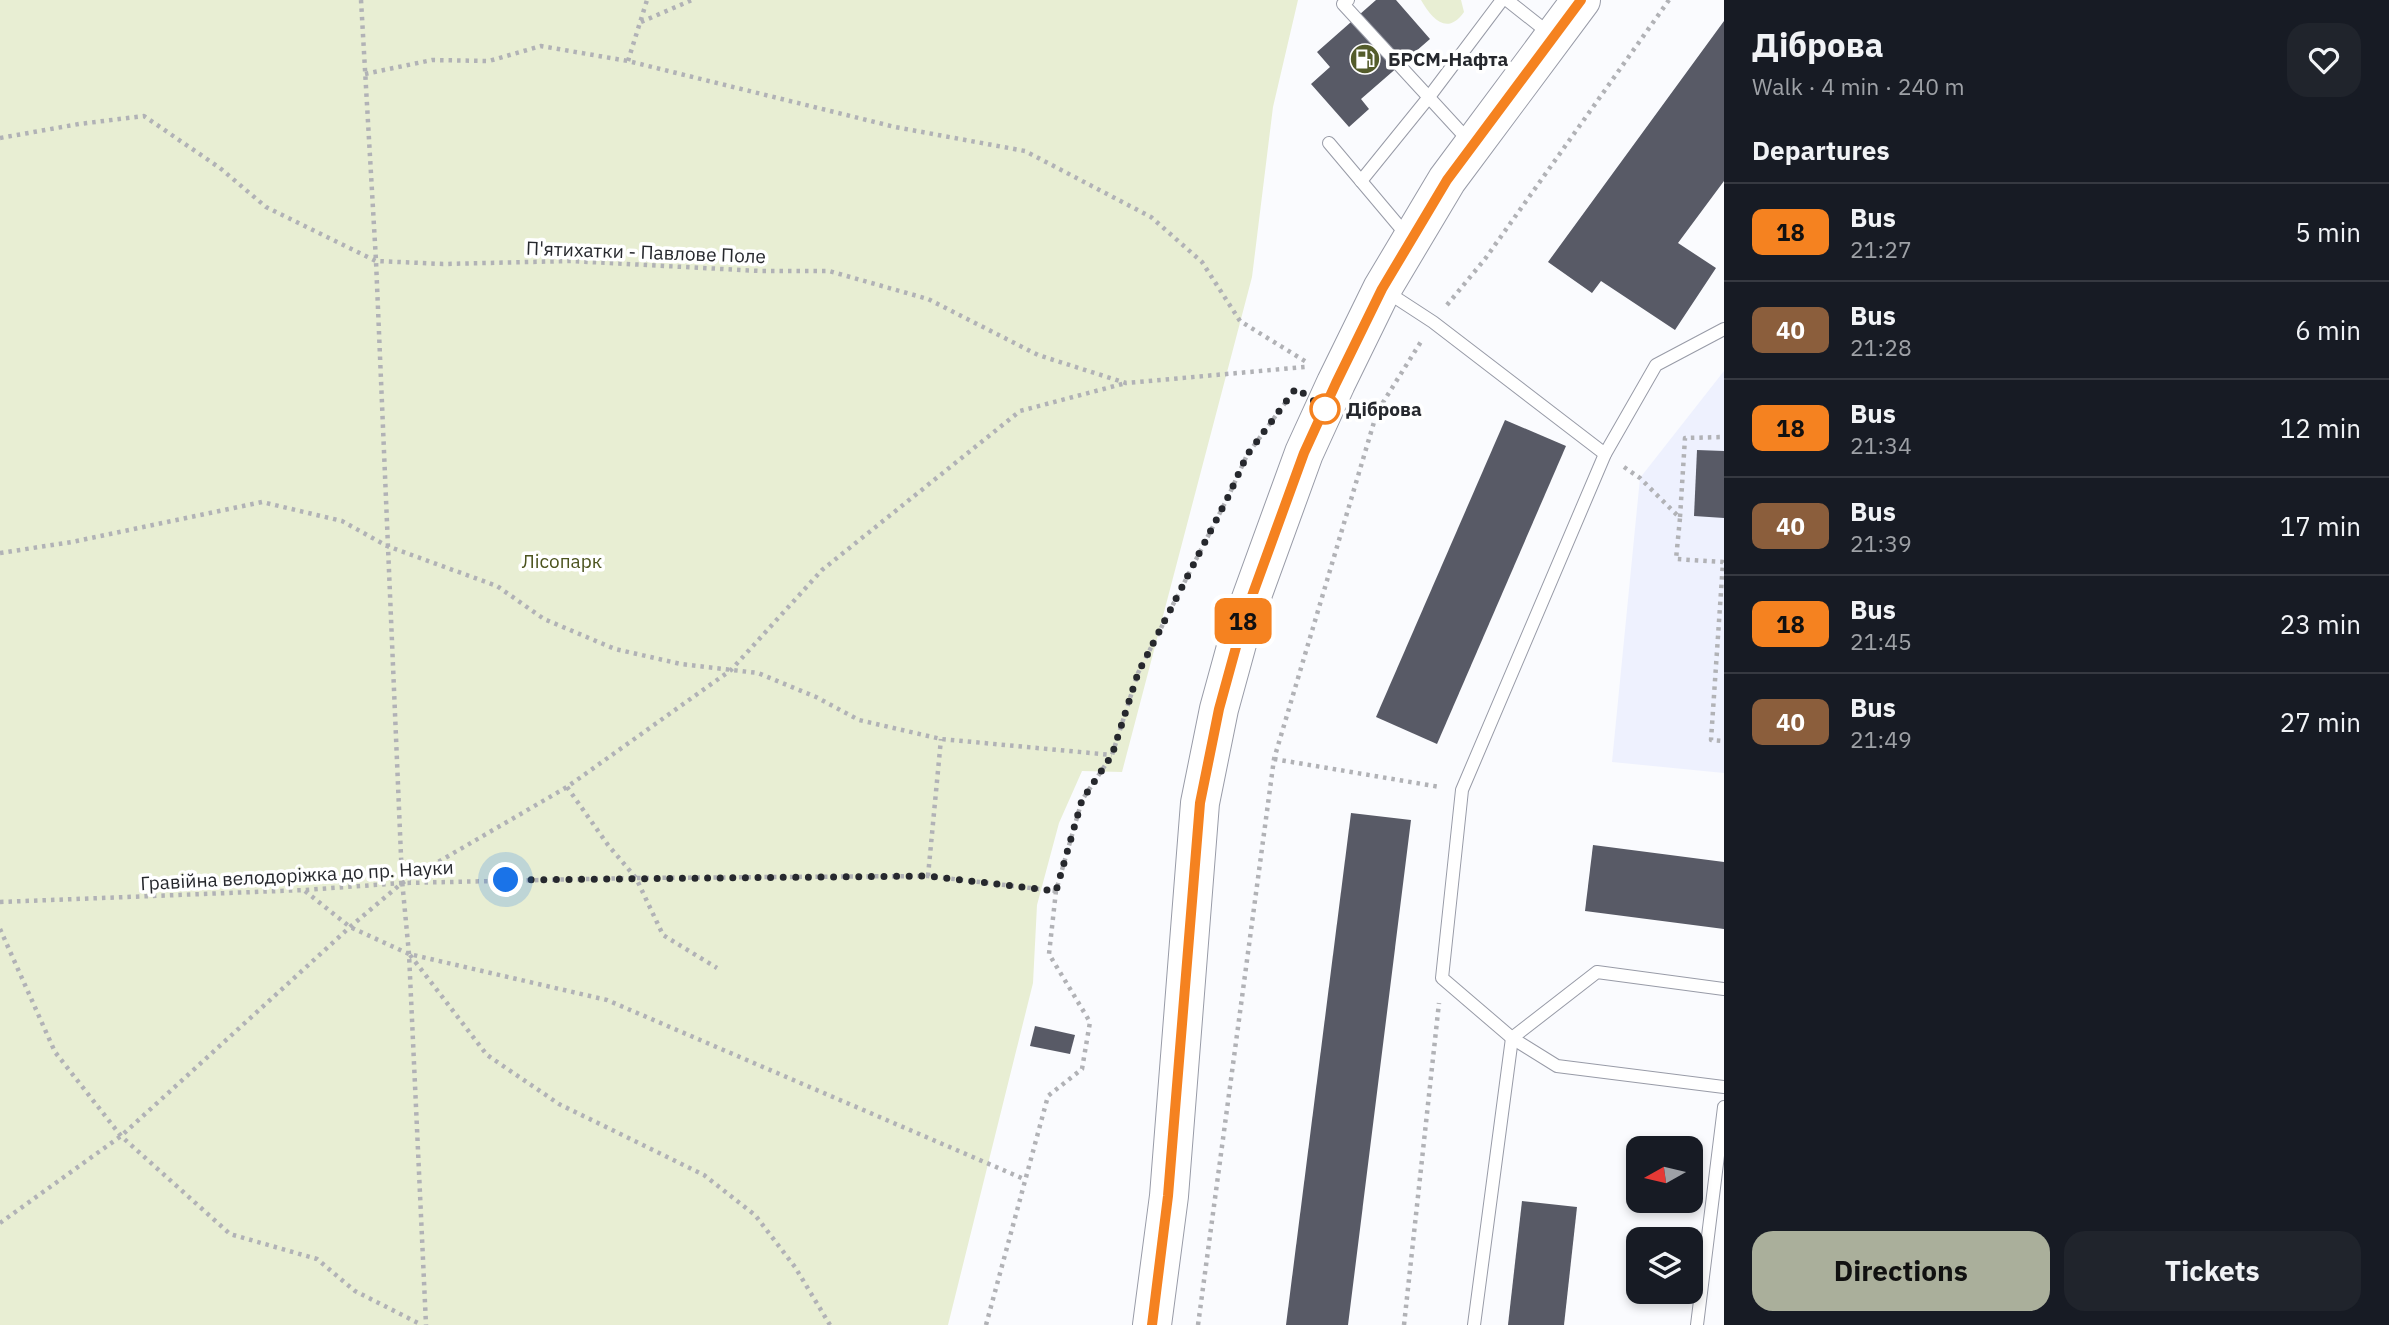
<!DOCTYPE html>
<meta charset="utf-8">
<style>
body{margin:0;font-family:"IBM Plex Sans",sans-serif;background:#20242c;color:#f1f3f6;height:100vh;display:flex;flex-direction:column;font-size:26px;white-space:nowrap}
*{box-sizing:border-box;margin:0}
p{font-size:23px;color:#9ea1a6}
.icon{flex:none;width:38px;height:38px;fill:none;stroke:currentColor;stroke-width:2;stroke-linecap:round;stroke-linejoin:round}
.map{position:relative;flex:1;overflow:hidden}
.drawer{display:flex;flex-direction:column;background:#171b24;width:665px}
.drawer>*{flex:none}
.badge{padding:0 14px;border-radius:10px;font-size:24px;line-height:46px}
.needle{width:46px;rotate:262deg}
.controls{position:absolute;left:1626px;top:1136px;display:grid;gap:14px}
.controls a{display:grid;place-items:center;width:77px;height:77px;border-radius:14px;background:#171b24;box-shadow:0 4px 10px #0003;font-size:35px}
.you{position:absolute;width:35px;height:35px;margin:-18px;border:5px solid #fff;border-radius:50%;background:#1a73e8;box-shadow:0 0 0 10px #1a73e833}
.map>.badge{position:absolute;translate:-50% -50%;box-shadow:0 0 0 4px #fff}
h2{padding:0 28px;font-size:26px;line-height:63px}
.round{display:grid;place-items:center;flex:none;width:74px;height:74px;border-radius:21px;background:#20242c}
.summary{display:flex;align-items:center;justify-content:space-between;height:119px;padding:0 28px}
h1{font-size:33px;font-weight:700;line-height:52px}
.primary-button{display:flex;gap:14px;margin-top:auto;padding:14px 28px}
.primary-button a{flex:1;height:80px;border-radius:21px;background:#aaaf9b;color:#111;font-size:28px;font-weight:700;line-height:80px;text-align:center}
.primary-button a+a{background:#20242c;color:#f1f3f6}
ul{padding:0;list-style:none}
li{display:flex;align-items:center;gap:21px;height:98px;padding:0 28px;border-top:2px solid #363941}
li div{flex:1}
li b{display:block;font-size:26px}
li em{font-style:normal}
li .badge{min-width:77px;font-weight:700;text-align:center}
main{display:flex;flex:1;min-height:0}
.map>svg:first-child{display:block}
.built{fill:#eef1fe}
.green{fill:#e8eed3}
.building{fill:#585a66}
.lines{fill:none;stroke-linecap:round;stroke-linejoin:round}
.lane-casing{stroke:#989ba7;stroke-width:14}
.primary-casing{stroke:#989ba7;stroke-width:40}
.path{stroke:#b1b2b6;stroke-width:4.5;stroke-dasharray:3.5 5;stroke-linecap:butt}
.lane{stroke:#fff;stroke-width:12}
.primary{stroke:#fff;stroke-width:38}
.line-casing{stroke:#fff;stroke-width:16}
.line{stroke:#f58220;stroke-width:10}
.walk{stroke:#26282d;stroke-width:7;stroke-dasharray:0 12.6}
.stop-dot{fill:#fff;stroke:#f58220;stroke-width:3.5}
.labels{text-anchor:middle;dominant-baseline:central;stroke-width:7;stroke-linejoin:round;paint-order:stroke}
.poi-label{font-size:19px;font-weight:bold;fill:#26282d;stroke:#fff;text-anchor:start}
.street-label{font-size:19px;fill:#26282d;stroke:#fff}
.stop-label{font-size:19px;font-weight:bold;fill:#26282d;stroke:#fff;text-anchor:start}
.park-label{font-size:19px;fill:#4c541f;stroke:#fff}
</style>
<main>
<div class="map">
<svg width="1724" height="1325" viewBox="0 0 1724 1325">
<rect width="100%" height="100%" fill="#fafbfe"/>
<polygon class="built" points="1724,371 1724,773 1612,762 1640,478"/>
<g class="green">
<polygon points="0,0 1298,0 1273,107 1252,277 1122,772 1082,771 1059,823 1037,905 1033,983 948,1325 0,1325"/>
<path d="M1421,0H1461L1464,12C1447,36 1432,19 1421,0Z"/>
</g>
<g class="building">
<polygon points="1376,0 1396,0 1430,39 1361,99 1369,109 1349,127 1311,84 1330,67 1317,52"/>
<polygon points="1724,21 1724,181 1678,243 1716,268 1675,330 1601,281 1592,293 1548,262"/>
<polygon points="1505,420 1566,446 1437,744 1376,717"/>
<polygon points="1697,450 1724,451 1724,518 1694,516"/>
<polygon points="1351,813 1411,820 1348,1325 1286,1325"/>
<polygon points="1593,845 1724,862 1724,929 1585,911"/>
<polygon points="1035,1026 1075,1035 1070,1054 1030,1046"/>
<polygon points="1522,1201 1577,1207 1564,1325 1508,1325"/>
</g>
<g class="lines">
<g class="lane-casing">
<g id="lane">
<polyline points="1348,0 1343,4 1469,141"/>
<polyline points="1507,0 1550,34"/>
<polyline points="1329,143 1409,238"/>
<polyline points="1361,181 1429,97 1502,0"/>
<polyline points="1387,292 1433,322 1605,454"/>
<polyline points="1724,329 1656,365 1605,454 1462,790 1442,978 1512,1038 1557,1066 1724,1087"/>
<polyline points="1474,1325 1512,1038 1597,972 1724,989"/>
<polyline points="1697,1325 1724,1107"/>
</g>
</g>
<g class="primary-casing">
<polyline id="primary" points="1152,1325 1169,1196 1200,803 1219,709 1244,618 1304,453 1336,383 1382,289 1447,180 1581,0"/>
</g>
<g class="path">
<polyline points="361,0 376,261 402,880 409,954 426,1325"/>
<polyline points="641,22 692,0"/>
<polyline points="628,61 647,0"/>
<polyline points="365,74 432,60 489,61 541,46 628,61 895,127 1025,151 1151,217 1202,262 1240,321 1308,363"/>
<polyline points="0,138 79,124 144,116 220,168 266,207 376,261 443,264 571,261 760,271 829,271 928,299 1038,355 1126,383 1305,367"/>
<polyline points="1447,305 1485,259 1669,0"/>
<polyline points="1364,403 1377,412"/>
<polyline points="1624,467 1640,478 1680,518 1676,559 1723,562 1711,740 1724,741"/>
<polyline points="1680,517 1685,438 1724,437"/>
<polyline points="0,553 72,542 262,502 342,521 387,546 497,586 544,619 615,649 681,664 758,673 816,697 859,720 941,739 1112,755"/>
<polyline points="1274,759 1440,787"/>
<polyline points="567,787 608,845 636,878 663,935 717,968"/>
<polyline points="928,876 941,739"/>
<polyline points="305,891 350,927 409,954 607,1000 1024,1179"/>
<polyline points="0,902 304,890 402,883 636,878 928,876 1056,891"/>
<polyline points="0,929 55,1052 121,1136 230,1234 317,1259 355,1291 422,1325"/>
<polyline points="410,955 487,1055 559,1104 704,1175 755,1215 795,1267 830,1325"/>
<polyline points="0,1223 121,1136 350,927 402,883 567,787 731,670 822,570 1020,411 1126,383"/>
<polyline points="986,1325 1048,1096 1082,1069 1090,1022 1049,954 1056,891 1082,800 1112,755 1138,673 1229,495 1247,455 1285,403"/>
<polyline points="1198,1325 1274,759 1377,412 1422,340"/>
<polyline points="1404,1325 1439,1003"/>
</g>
<use href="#lane" class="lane"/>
<use href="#primary" class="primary"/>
</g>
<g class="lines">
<g class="line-casing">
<polyline id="line" points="1152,1325 1168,1196 1200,803 1219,709 1244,618 1304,453 1336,383 1382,289 1447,180 1581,0"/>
</g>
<use href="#line" class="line"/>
<polyline class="walk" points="506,880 928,876 1056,891 1082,800 1112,755 1138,673 1229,495 1247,455 1296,388 1325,409"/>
</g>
<defs>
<g id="fuel-disc" transform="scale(1.575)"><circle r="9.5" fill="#545c2b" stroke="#fff"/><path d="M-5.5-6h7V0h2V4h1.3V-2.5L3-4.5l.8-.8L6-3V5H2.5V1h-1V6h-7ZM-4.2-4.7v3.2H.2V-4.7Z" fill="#fff"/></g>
</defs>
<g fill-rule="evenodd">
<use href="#fuel-disc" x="1365" y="59"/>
</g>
<circle class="stop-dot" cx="1325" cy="409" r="14"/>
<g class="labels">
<g class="poi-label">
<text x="1388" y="59">БРСМ-Нафта</text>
</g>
<g class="street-label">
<text transform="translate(646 252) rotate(2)">П'ятихатки - Павлове Поле</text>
<text transform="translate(297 875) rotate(-3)">Гравійна велодоріжка до пр. Науки</text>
</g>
<g class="stop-label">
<text x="1346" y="409">Діброва</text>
</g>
<g class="park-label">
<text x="562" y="561">Лісопарк</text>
</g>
</g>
</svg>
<div class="controls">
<a><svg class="needle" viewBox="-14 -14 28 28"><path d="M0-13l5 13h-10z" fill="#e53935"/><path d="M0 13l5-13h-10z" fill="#9ea1a6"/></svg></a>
<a><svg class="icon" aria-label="layers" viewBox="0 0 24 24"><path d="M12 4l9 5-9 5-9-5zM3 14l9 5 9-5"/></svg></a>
</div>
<div class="you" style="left:506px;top:880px"></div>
<b class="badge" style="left:1243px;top:621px;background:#f58220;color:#111">18</b>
</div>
<section class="drawer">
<div class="summary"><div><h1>Діброва</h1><p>Walk · 4 min · 240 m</p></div><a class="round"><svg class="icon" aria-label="heart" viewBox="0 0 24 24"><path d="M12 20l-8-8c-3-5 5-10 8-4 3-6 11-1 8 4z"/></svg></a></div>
<h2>Departures</h2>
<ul>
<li><span class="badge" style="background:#f58220;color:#111">18</span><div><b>Bus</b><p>21:27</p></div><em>5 min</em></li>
<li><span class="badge" style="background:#8b5e3c;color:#fff">40</span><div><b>Bus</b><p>21:28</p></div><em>6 min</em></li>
<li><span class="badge" style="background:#f58220;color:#111">18</span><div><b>Bus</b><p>21:34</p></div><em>12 min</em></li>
<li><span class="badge" style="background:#8b5e3c;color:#fff">40</span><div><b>Bus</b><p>21:39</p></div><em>17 min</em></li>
<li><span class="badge" style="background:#f58220;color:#111">18</span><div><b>Bus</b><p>21:45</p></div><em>23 min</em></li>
<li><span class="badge" style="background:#8b5e3c;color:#fff">40</span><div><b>Bus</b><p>21:49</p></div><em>27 min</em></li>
</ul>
<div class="primary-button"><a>Directions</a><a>Tickets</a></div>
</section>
</main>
